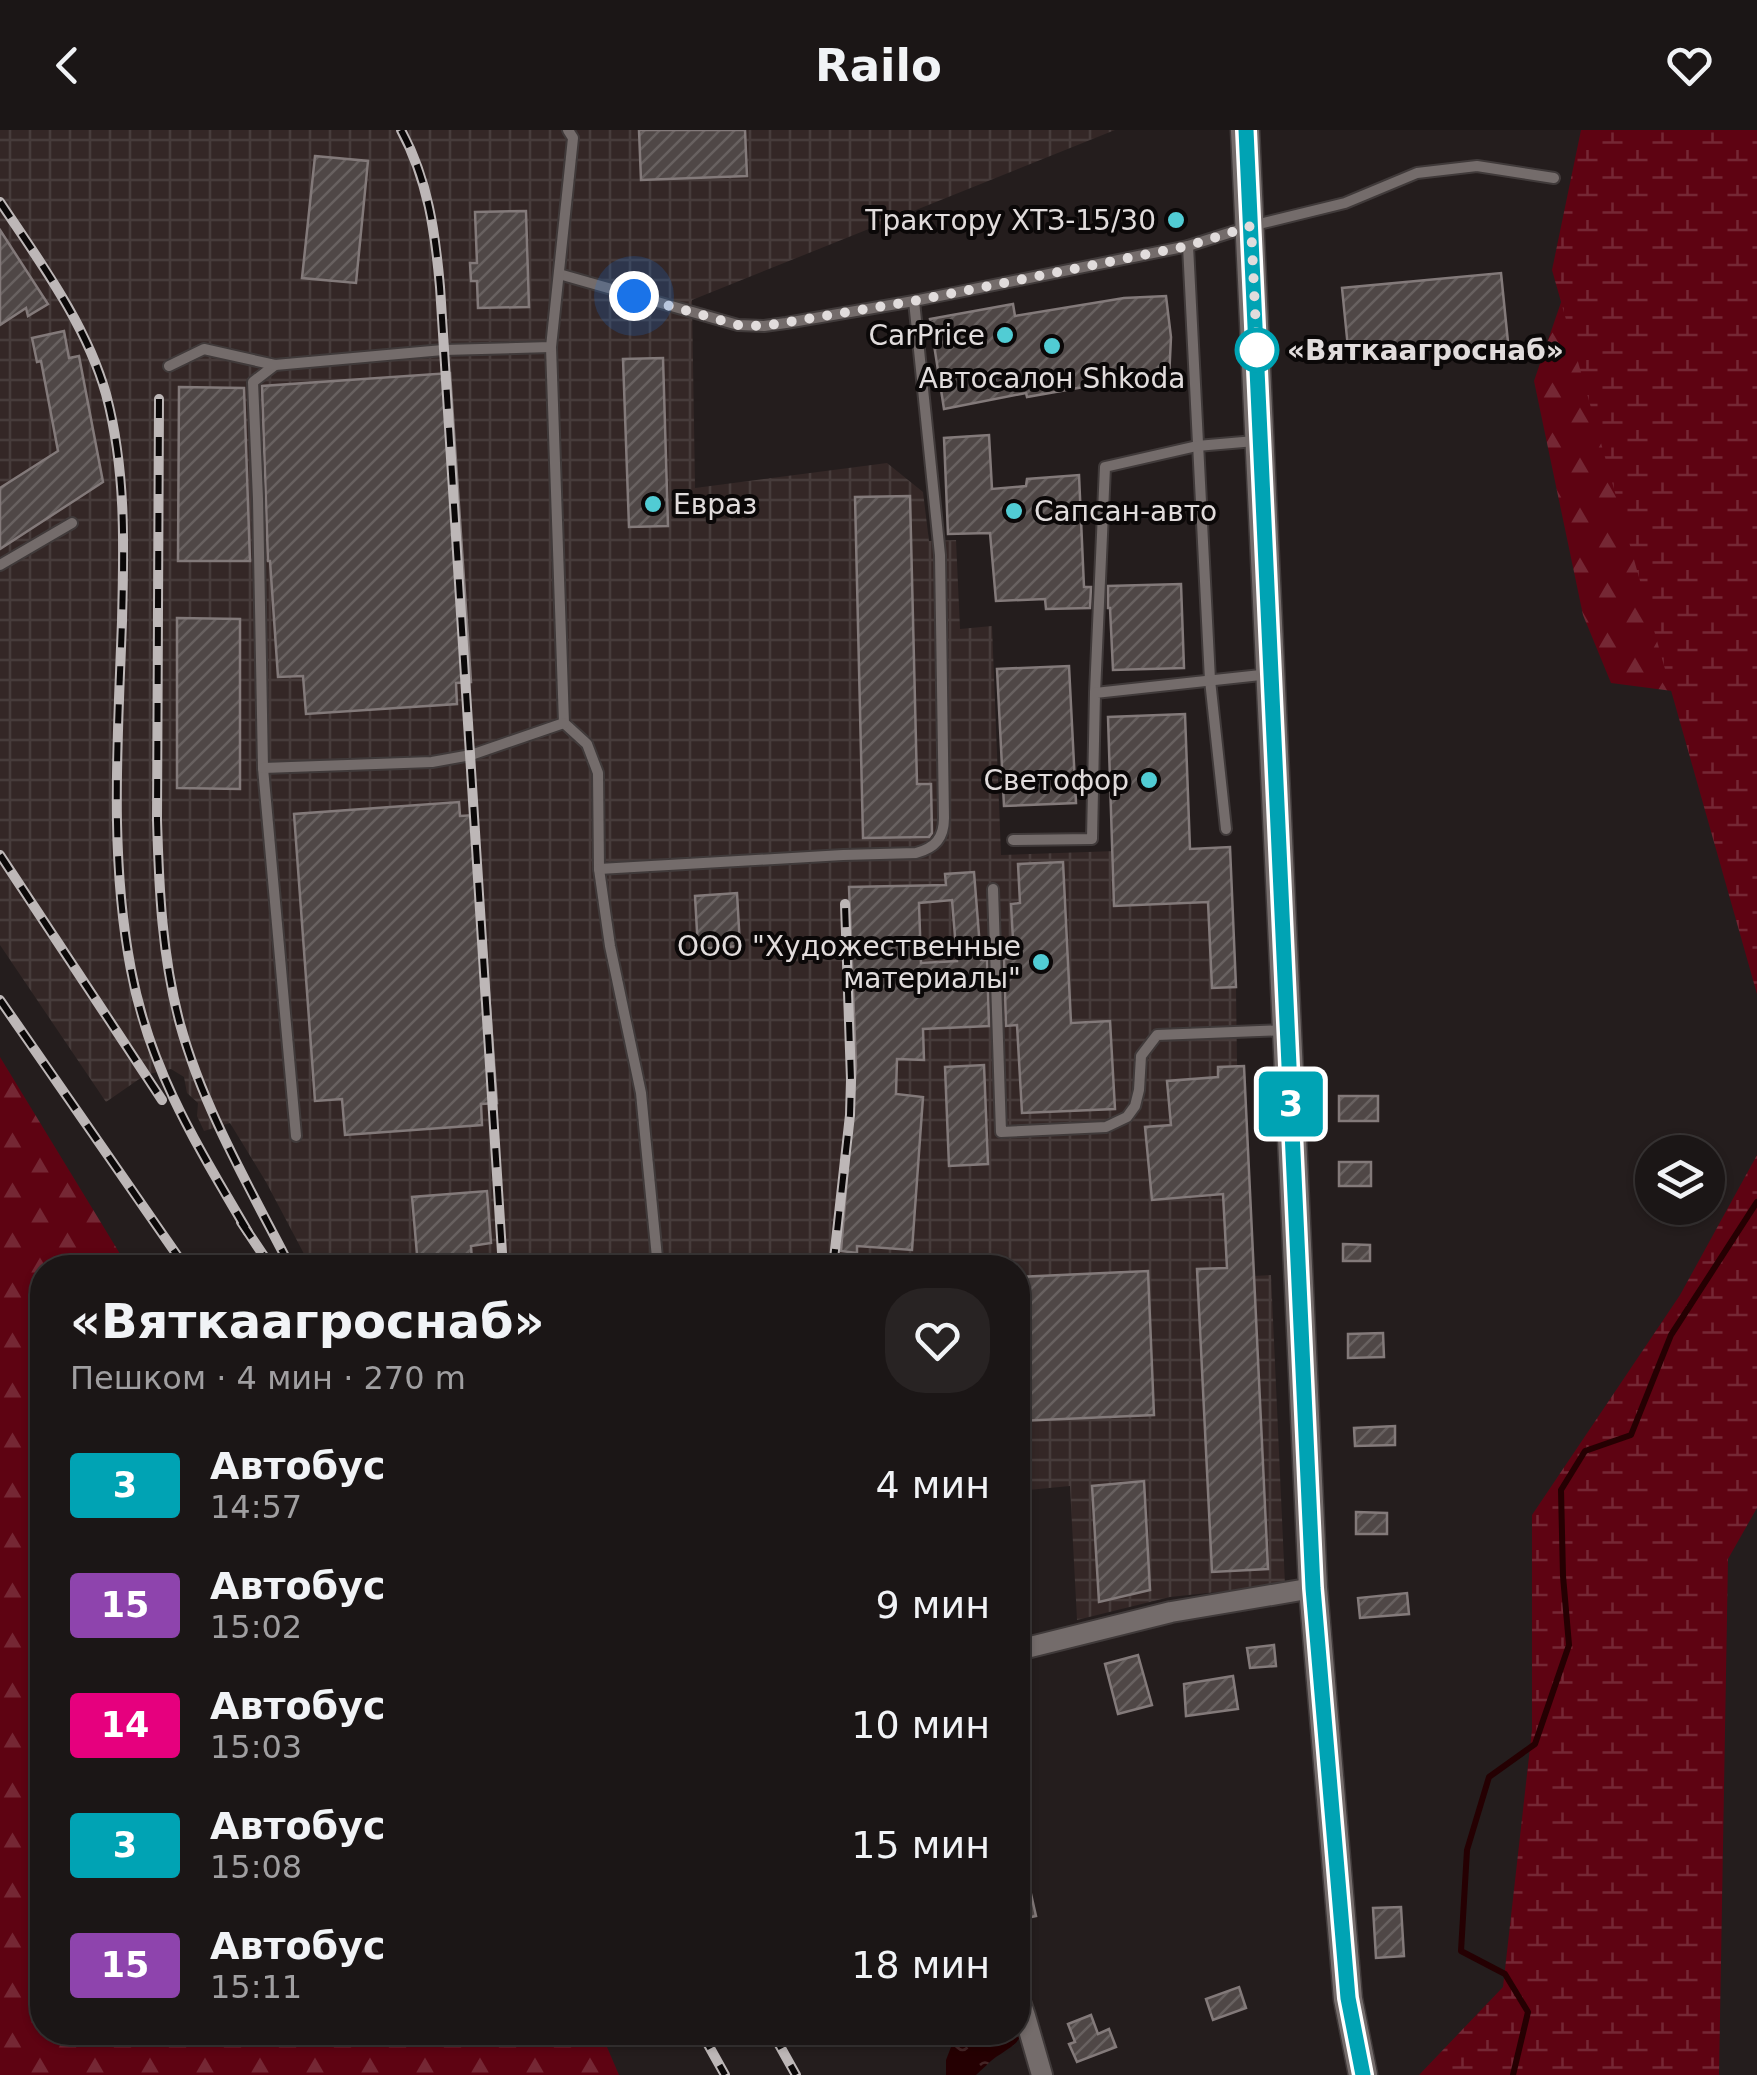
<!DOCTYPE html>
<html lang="ru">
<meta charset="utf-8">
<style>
body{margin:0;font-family:"DejaVu Sans",sans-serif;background:#282323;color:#f1f3f6;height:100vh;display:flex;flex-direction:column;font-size:38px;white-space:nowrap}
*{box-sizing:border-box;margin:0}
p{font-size:32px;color:#a09fa1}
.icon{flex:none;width:55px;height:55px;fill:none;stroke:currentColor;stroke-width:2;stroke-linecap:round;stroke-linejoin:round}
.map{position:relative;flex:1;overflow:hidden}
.panel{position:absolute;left:30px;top:1125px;width:1000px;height:790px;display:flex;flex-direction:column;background:#1b1616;border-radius:40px;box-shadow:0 2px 8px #0004,0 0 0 2px #393535}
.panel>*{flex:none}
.badge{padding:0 20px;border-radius:8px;font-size:35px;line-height:65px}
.fabs{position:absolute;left:1635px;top:1005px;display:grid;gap:20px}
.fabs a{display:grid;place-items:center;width:90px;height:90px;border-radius:50%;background:#1b1616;box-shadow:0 2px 8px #0004,0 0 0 2px #393535;font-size:50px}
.you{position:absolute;width:50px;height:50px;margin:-25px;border:8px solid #fff;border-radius:50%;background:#1a73e8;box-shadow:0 0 0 15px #1a73e833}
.map>.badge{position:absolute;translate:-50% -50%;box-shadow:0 0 0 5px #fff}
.round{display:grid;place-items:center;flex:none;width:105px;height:105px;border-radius:40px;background:#282323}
.head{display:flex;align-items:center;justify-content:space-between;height:170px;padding:0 40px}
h1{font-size:48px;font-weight:600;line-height:75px}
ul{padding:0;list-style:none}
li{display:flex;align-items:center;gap:30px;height:120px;padding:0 40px}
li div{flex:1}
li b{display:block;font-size:38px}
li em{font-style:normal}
li .badge{min-width:110px;font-weight:700;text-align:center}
header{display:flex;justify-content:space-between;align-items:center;height:130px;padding:0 40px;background:#1b1616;font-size:45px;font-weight:600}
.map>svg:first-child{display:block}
.industrial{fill:url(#industrial-grid)}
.forest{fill:url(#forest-firs)}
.wetland{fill:url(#wetland-marsh)}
.water{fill:url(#water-ripples)}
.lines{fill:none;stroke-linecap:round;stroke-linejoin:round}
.stream{stroke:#250002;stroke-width:6}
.building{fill:url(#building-hatch);stroke:#837a7a;stroke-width:2.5;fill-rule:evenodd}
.lane-casing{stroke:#403a3a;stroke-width:14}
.street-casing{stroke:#403a3a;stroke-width:24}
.secondary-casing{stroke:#403a3a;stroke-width:31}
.lane{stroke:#746c6b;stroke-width:10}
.street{stroke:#746c6b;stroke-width:20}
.secondary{stroke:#746c6b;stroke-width:28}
.rail-casing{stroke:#bdb7b7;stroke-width:10}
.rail{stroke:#0b0808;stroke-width:6;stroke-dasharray:19;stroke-linecap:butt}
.line-casing{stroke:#fff;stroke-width:22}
.line{stroke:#00a3b4;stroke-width:15}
.walk{stroke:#e1dcdc;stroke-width:10;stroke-dasharray:0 18}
.poi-dot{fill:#51ccd4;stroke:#0b0808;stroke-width:4}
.stop-dot{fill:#fff;stroke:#00a3b4;stroke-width:5}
.labels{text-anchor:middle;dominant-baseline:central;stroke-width:8;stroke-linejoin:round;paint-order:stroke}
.poi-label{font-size:28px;fill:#e1dcdc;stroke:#0b0808;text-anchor:end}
.stop-label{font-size:28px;font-weight:bold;fill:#e1dcdc;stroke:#0b0808;text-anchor:start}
</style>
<header><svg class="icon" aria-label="back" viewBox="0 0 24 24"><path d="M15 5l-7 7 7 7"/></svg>Railo<svg class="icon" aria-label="heart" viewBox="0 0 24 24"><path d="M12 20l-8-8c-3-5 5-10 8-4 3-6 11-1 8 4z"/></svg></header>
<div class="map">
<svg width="1757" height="1945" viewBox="0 0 1757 1945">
<defs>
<pattern id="industrial-grid" width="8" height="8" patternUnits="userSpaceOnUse" patternTransform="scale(2.5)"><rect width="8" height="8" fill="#342726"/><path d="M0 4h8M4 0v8" fill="none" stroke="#473c3b"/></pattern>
<pattern id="forest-firs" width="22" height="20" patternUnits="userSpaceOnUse" patternTransform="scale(2.5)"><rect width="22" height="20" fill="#5e0312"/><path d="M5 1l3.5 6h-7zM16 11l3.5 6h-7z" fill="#752734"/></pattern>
<pattern id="wetland-marsh" width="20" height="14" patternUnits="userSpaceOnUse" patternTransform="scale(2.5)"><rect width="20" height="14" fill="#5e0312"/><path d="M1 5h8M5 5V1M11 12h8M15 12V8" fill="none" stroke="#752734"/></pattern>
<pattern id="water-ripples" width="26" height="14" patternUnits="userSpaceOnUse" patternTransform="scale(2.5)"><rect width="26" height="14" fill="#250002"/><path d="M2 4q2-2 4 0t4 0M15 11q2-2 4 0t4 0" fill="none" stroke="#442526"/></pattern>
<pattern id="building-hatch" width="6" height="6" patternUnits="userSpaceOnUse" patternTransform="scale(2.5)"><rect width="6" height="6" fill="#4f4746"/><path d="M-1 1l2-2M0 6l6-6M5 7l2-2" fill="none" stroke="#686160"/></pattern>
</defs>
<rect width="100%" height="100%" fill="#241d1d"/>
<polygon class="industrial" points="0,0 1115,0 692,170 695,358 887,333 923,362 929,411 956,410 960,499 992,496 1001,725 1230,717 1236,857 1237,935 1244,935 1253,1146 1271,1145 1285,1455 1170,1467 1077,1490 1070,1356 1018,1361 1018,1138 311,1137 266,1052 230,993 204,1001 197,986 198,973 187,963 184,947 171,939 145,945 106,972 0,815"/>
<g class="forest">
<polygon points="1757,0 1680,562 1611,553 1583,485 1534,251 1581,114"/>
<polygon points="0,927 128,1137 42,1138 42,1902 590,1903 604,1910 619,1945 0,1945"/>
</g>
<g class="wetland">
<polygon points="1581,0 1757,0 1757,864 1552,140"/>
<polygon points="1757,1025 1757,1378 1728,1429 1719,1945 1419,1945 1503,1857 1532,1600 1532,1385 1680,1165"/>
</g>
<path class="water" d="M1018,1885C1027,1911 1015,1914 996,1927C989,1932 983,1939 976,1945H946V1930L956,1904L961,1907L964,1903L1018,1902Z"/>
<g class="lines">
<polyline class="stream" points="1513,1945 1528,1882 1505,1844 1461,1821 1467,1720 1489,1647 1535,1614 1569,1515 1563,1446 1561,1360 1585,1321 1631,1305 1671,1205 1757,1072"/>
</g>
<g class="building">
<polygon points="639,0 745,0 747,46 641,50"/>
<polygon points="315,26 368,31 356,153 302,148"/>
<polygon points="526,81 529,177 478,178 477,151 471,151 470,133 477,133 475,82"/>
<polygon points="0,100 48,174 28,186 26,178 0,195"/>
<polygon points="1501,143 1508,212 1349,228 1342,158"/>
<polygon points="1166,166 1171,207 1169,249 1129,249 1027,267 1026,263 944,279 930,189 1013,174 1015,186 1124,168"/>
<polygon points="64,201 69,228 79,226 103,352 0,419 0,358 58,321 41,231 37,232 32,208"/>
<polygon points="663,228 668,396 629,397 623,229"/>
<polygon points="450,243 471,552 456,553 457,574 306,584 303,546 278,547 270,431 268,431 262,256"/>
<polygon points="179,257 244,258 250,431 178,431"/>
<polygon points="989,305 992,359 1026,356 1027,349 1079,345 1084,457 1091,457 1090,478 1046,479 1045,469 996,471 990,403 948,404 944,308"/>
<polygon points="910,366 917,654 931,654 932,703 929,707 863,708 855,367"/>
<polygon points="1181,454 1184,538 1113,540 1110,478 1108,478 1108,456"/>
<polygon points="177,488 240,489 240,659 177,658"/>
<polygon points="1069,536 1076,673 1004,676 997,539"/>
<polygon points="1185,584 1190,719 1230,717 1236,857 1212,858 1208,772 1114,776 1108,587"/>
<polygon points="459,672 460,686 476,685 497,973 481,974 482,995 345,1005 342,969 315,971 294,684"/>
<polygon points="1063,732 1071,893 1110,891 1115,979 1022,983 1017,895 1006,896 1004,829 1014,829 1011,774 1020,773 1018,734"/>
<path d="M974,742L981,830H987L989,896L923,899L924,930L897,929L896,964L923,967L912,1120L857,1116V1123L841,1121L856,936L849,757L946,755L945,744ZM952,770L957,831L921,833L919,773Z"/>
<polygon points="737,763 740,816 698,819 695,766"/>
<polygon points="984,935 988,1034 949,1036 945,937"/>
<polygon points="1244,936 1268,1439 1212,1442 1197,1139 1227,1138 1223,1064 1152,1070 1145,997 1171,995 1167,951 1218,947 1218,937"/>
<rect x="1339" y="966" width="39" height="25"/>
<rect x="1339" y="1032" width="32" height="24"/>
<polygon points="487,1061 491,1113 471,1116 472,1131 418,1136 412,1067"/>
<polygon points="1343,1114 1370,1115 1370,1131 1343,1131"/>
<polygon points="1148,1141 1154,1285 1018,1291 1018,1147"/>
<polygon points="1383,1203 1384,1227 1348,1228 1348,1204"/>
<polygon points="1395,1296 1395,1315 1355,1316 1354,1298"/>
<polygon points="1144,1351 1150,1460 1099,1472 1092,1356"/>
<polygon points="1356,1382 1387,1383 1387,1404 1356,1404"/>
<polygon points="1407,1463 1409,1484 1360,1488 1358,1468"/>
<polygon points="1274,1515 1276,1536 1250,1538 1247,1518"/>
<polygon points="1138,1525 1152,1575 1118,1584 1105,1534"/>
<polygon points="1233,1546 1238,1579 1186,1586 1184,1554"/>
<polygon points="1024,1733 1036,1786 1018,1790 1018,1734"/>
<polygon points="1401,1777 1404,1826 1376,1828 1373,1778"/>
<polygon points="1239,1857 1246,1878 1213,1890 1206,1869"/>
<polygon points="1091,1885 1098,1904 1109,1899 1116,1917 1077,1932 1069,1914 1075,1912 1068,1894"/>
</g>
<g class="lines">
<g class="lane-casing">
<g id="lane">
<polyline points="1188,116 1210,550 1226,699"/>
<polyline points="559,144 738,195 764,196 786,193 914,171 1188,116 1251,96 1345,73 1417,43 1477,36 1554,48"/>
<polyline points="551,217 564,593 587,614 598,643 599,739 610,816 641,963 658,1138"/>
<polyline points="275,235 253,252 258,369 263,638 296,1006"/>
<polyline points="169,236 204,219 275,235 443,220 551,217 573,8 568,0"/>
<polyline points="0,435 72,393"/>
<polyline points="1095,563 1105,337 1197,316 1255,311"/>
<polyline points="263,638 432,632 471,625 564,593"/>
<polyline points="1013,710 1092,709 1095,563 1270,544"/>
<path d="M599,739L843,725L916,723C935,718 944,708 944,688L940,425L914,171"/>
<polyline points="993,759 1001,1002 1106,997 1127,987 1135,976 1139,960 1141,926 1157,905 1287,900"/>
</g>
</g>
<g class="street-casing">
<g id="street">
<polyline points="1018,1520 1171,1482 1313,1458"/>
<polyline points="1018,1866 1025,1886 1042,1945"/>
</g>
</g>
<g class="secondary-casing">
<polyline id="secondary" points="1245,0 1313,1458 1348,1869 1363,1945"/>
</g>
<use href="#lane" class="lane"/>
<use href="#street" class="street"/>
<use href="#secondary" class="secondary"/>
<g class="rail-casing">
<g id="rail">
<path d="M401,0C428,50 435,101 440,157L503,1138"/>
<path d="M0,72C40,132 86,194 106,264C126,339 124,415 122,491C118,607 109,725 131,840C150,941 197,1015 248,1102"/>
<path d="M159,269L157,690C159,759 162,827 180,894C203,978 251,1060 291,1138"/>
<polyline points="0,725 162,970"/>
<polyline points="0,870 186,1138"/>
<polyline points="241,1092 272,1138"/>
<polyline points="833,1138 850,985 851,950 845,774"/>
<polyline points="701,1902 725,1945"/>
<polyline points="772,1902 796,1945"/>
</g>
</g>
<use href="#rail" class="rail"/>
</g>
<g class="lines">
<g class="line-casing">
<polyline id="line" points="1246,0 1313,1458 1348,1868 1363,1945"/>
</g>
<use href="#line" class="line"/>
<polyline class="walk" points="634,166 738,195 764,196 914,171 1188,116 1251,96 1257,220"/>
</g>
<g class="poi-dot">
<circle cx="1176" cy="90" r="10"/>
<circle cx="1005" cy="205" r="10"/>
<circle cx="1052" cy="216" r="10"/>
<circle cx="653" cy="374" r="10"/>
<circle cx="1014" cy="381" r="10"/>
<circle cx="1149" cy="650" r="10"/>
<circle cx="1041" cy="832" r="10"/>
</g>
<circle class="stop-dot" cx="1257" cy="220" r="20"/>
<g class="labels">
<g class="poi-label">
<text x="1156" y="90">Трактору ХТЗ-15/30</text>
<text x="985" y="205">CarPrice</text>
<text x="1052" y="248" text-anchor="middle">Автосалон Shkoda</text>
<text x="673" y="374" text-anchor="start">Евраз</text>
<text x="1034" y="381" text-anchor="start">Сапсан-авто</text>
<text x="1129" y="650">Светофор</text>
<text x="1021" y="816">ООО "Художественные<tspan x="1021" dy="32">материалы"</tspan></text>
</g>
<g class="stop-label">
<text x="1287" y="220">«Вяткаагроснаб»</text>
</g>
</g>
</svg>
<div class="fabs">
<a><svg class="icon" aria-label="layers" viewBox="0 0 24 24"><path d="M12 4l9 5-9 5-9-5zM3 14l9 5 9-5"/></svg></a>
</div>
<div class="you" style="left:634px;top:166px"></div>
<b class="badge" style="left:1291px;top:974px;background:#00a3b4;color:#fff">3</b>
<section class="panel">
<div class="head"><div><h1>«Вяткаагроснаб»</h1><p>Пешком · 4 мин · 270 m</p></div><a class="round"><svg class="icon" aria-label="heart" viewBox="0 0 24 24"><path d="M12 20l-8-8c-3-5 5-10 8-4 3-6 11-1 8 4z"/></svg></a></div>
<ul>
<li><span class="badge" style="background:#00a3b4;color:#fff">3</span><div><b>Автобус</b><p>14:57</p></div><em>4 мин</em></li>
<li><span class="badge" style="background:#8e44ad;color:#fff">15</span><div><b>Автобус</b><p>15:02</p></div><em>9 мин</em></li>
<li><span class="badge" style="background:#e6007e;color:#fff">14</span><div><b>Автобус</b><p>15:03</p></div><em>10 мин</em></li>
<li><span class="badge" style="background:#00a3b4;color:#fff">3</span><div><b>Автобус</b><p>15:08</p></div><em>15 мин</em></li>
<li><span class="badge" style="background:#8e44ad;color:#fff">15</span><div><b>Автобус</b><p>15:11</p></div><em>18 мин</em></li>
</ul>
</section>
</div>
